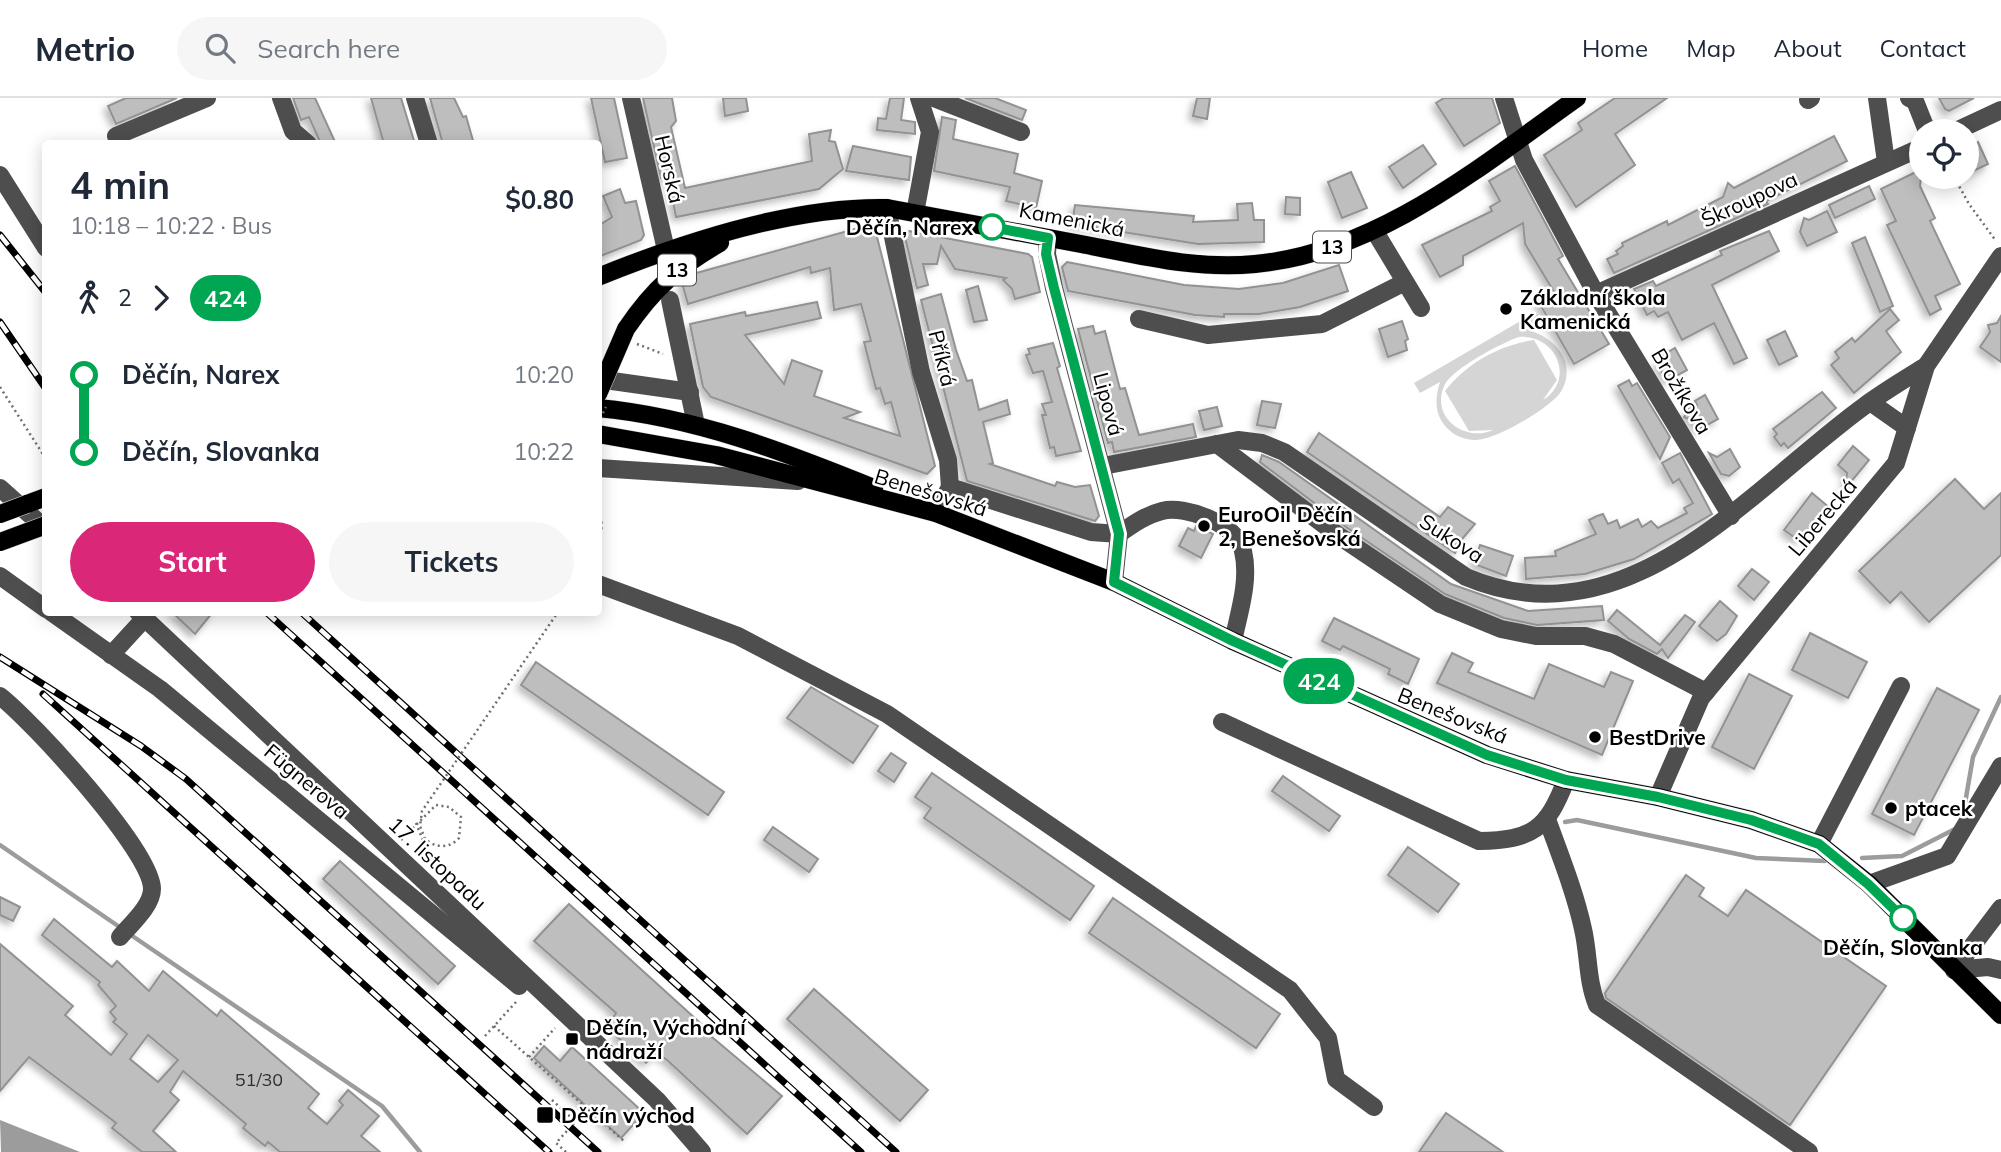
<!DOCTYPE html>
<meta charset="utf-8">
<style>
body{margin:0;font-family:Mulish,sans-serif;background:#f6f6f7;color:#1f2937;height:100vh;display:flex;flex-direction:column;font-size:26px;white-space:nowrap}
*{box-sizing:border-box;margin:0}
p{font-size:23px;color:#747a83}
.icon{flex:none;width:38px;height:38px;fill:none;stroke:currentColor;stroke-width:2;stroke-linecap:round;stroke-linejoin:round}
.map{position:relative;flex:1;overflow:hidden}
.drawer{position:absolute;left:42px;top:42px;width:560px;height:476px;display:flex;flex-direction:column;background:#fff;border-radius:7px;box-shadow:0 4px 18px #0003}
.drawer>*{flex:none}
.badge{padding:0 14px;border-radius:23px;font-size:24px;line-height:46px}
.buttons{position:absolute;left:1909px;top:21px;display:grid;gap:14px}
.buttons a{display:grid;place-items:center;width:70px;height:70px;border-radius:50%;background:#fff;box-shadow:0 4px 18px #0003;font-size:35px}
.map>.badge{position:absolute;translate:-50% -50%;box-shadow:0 0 0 4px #fff}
.legs{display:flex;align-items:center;gap:10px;height:77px;padding:0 28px;font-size:23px}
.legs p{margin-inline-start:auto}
.overview{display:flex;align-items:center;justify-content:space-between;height:119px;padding:0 28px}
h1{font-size:38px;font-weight:700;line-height:52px}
.button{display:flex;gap:14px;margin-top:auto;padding:14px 28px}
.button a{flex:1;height:80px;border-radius:42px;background:#db2777;color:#fff;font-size:28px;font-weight:700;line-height:80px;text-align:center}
.button a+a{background:#f6f6f7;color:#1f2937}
ul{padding:0 28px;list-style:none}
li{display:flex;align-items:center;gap:24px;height:77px;font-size:26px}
li i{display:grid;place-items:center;width:10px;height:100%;margin:0 9px;background:currentColor}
li i::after{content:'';width:18px;height:18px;margin:-9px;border:5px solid;border-radius:50%;background:#fff}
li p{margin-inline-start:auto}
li:first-child i{background:linear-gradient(#0000 50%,currentColor 0)}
li:last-child i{background:linear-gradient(currentColor 50%,#0000 0)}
header{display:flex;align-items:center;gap:42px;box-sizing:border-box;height:98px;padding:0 35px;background:#fff;border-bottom:2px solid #e0e1e3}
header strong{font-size:33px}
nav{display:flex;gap:38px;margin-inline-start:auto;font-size:24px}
.search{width:490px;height:63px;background:#f6f6f7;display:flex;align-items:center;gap:18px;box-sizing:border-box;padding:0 24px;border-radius:38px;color:#747a83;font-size:26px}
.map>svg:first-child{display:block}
.green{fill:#d5d5d5;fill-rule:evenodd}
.water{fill:#9c9c9c}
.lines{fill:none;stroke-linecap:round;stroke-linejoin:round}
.stream{stroke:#9c9c9c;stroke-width:4.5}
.building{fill:#bebebe;stroke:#929292;stroke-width:2;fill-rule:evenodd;filter:url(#shadow)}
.major-casing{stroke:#dbdbdb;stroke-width:19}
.path{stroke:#707070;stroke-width:2.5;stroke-dasharray:2 3.5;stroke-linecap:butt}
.minor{stroke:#4e4e4e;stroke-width:18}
.major{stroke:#000;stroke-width:18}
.rail-casing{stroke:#000;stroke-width:7}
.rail{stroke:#fff;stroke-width:4.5;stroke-dasharray:13;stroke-linecap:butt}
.major-bridge-casing{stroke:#dbdbdb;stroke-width:19;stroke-linecap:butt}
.path-bridge{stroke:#707070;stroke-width:2.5;stroke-dasharray:2 3.5;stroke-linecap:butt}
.major-bridge{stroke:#000;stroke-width:18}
.line-1-casing{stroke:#fff;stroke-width:16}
.line-1{stroke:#00a651;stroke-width:10}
.stop-1-dot{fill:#fff;stroke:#00a651;stroke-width:3.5}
.poi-dot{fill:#000;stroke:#fff;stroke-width:2.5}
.labels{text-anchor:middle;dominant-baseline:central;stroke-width:5;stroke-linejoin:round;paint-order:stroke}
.number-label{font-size:18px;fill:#303030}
.shield{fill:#fff;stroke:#4c4c4c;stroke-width:2}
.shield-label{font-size:19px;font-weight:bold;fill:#000}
.street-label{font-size:21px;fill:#000;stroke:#fff}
.stop-label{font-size:21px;font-weight:bold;fill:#000;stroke:#fff;text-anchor:end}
.poi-label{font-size:21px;font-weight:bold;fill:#000;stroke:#fff;text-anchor:start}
</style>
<header>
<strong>Metrio</strong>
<div class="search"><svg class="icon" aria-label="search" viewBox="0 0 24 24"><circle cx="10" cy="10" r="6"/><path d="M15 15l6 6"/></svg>Search here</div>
<nav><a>Home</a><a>Map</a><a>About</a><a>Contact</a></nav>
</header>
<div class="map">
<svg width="2001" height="1054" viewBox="0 0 2001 1054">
<defs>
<filter id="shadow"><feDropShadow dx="-4" dy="4" stdDeviation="3.5" flood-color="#0004"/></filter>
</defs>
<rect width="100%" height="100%" fill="#fff"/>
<path class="green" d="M1536,214L1542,224L1528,232C1554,239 1577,263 1562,292C1553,309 1494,343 1475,342C1464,342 1453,337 1446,329C1434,316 1435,300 1440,284L1420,295L1414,285ZM1519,239C1556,236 1576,281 1543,302L1557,282L1534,242C1499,247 1467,265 1445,293L1469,333L1493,332C1464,345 1429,318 1445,286C1454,270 1501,245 1519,239Z"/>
<polygon class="water" points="0,1022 80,1054 1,1054"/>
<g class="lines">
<g class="stream">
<polyline points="1963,717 1973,659 2001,599"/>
<polyline points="1565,724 1577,722 1756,760 1825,763"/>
<polyline points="0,747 121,830"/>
<polyline points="1862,760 1902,758 1957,730"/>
<polyline points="128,835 382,1008 420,1054"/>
</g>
</g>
<g class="building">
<polygon points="126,0 177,0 116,26 108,8"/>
<polygon points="293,0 315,0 336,46 321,46 309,19 301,22"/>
<polygon points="371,0 401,0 415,46 384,46"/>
<polygon points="430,0 454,0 463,19 466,18 474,46 443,46"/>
<polygon points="591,0 614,0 627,60 605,64"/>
<polygon points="643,0 672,0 676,23 671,29 685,90 812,63 809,36 831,32 829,43 835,44 843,71 819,91 676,119 668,78 661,80"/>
<polygon points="723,0 746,0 748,13 725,18"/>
<polygon points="890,0 904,0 901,22 915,24 915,36 877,32 878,20 886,21"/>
<polygon points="965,0 995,0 1026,12 1022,22"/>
<polygon points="1197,0 1210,0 1207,21 1193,18"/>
<polygon points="1444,0 1492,0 1500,25 1464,48 1436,5"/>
<polygon points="1615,0 1667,0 1615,36 1635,67 1576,109 1544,57 1582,32 1578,25"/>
<polygon points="1939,0 1974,0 1949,13 1945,11"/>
<polygon points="942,19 956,22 953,41 1018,56 1014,75 1042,83 1036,110 1006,103 1010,89 934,73"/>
<polygon points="1834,38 1847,63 1766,103 1768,106 1614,175 1607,161 1618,156 1616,153 1623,148 1622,145 1667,123 1668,127 1723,99 1728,85 1734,90"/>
<polygon points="1978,44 1988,66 1967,76 1967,49"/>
<polygon points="1423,47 1436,66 1403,90 1389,69"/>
<polygon points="853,48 911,59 909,82 846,73"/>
<polygon points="1515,68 1563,158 1558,161 1609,246 1574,266 1538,203 1554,194 1525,146 1523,125 1463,158 1463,167 1440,179 1422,147 1492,113 1490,109 1500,103 1489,83"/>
<polygon points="1922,71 1920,88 1935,120 1930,123 1960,186 1935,198 1941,211 1930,217 1887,127 1896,123 1881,91"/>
<polygon points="1351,74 1367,110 1342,120 1328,84"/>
<polygon points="1869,88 1875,101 1835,120 1829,107"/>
<polygon points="620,91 625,105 636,103 644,137 641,142 598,159 598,128 612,119 603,98"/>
<polygon points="1286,99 1300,100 1300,117 1285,116"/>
<polygon points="1252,105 1254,122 1264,122 1264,144 1198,146 1072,126 1075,107 1194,118 1193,124 1238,122 1237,106"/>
<polygon points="1827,113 1837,134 1807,148 1800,134 1804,120 1809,122"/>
<polygon points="869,127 875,131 935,368 927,376 711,299 703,289 690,226 745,214 746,218 817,204 821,220 745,237 784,286 792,262 822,273 814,298 860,314 844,320 900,338 891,304 885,306 880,290 876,291 864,244 871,243 861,206 834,212 830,170 811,175 810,169 688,206 682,185 693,176"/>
<polygon points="909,133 1028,156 1032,159 1040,194 1015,201 1012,191 1003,182 1006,180 955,171 941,148 937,166 923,166 928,187 917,190 905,139"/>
<polygon points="1769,133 1779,153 1712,187 1747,260 1734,266 1714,225 1682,242 1668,214 1658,219 1654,213 1647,217 1634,191 1653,183 1656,188 1722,157 1720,153"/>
<polygon points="1865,139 1893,208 1880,214 1852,145"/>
<polygon points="1067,164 1184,187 1239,191 1283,185 1339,167 1348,193 1300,209 1259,216 1224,216 1224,219 1195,217 1068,193 1062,169"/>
<polygon points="978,188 987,222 974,224 966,192"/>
<polygon points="941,196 956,252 967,283 972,282 979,312 1007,302 1010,316 983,324 993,365 990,366 1055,388 1057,384 1075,389 1090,387 1099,418 1095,423 967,383 921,202"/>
<polygon points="1890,211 1899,222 1886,233 1901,254 1854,295 1831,267 1839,260 1835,254 1852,240 1855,244"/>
<polygon points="2001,218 2001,264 1980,249 1990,234 1988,227 1997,225"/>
<polygon points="1402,223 1408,241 1405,243 1407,252 1388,259 1379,231"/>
<polygon points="1093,228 1095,236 1105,233 1120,291 1125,290 1139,337 1193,326 1196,339 1114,354 1112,344 1108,345 1078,231"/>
<polygon points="1785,233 1797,258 1779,267 1767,242"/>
<polygon points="1053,245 1060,268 1057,270 1081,353 1056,358 1054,349 1050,350 1042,317 1046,317 1042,306 1052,304 1043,273 1033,275 1026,257 1030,256 1028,251"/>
<polygon points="1675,250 1687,272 1667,283 1657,265 1665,260 1663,257"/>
<polygon points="1629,282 1632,288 1637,285 1670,339 1660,361 1618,288"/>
<polygon points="1822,294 1836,310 1788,350 1784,345 1781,348 1774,339 1777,336 1773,331"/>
<polygon points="1705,297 1718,321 1698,332 1693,323 1684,319 1689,311 1697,307 1695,303"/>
<polygon points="1262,303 1281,306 1275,330 1257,327"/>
<polygon points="1217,309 1222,328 1204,332 1199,313"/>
<polygon points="1319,335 1440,419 1448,409 1475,426 1462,441 1455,455 1307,354"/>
<polygon points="1853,348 1869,362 1845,391 1847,375 1838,367"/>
<polygon points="1730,351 1740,369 1729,378 1721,376 1709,355 1717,359"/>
<polygon points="1680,355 1712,416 1634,461 1585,476 1526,481 1525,460 1556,458 1555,453 1596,436 1589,422 1597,418 1603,416 1608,426 1617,422 1620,430 1638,421 1642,429 1651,423 1658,430 1687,415 1684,410 1693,405 1679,381 1673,385 1662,365"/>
<polygon points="1262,357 1279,364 1451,486 1528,513 1602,508 1604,522 1537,527 1504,520 1445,496 1346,429 1260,364"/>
<polygon points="1955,381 1984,411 2001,395 2001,457 1929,524 1901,494 1890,505 1859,473"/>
<polygon points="1812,395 1830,410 1798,442 1784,432"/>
<polygon points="1196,428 1213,436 1201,460 1179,448 1188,430 1194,433"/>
<polygon points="1480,447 1513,458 1506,478 1474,466"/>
<polygon points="1752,471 1769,484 1754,502 1738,488"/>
<polygon points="1720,503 1737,518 1726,536 1717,543 1699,528"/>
<polygon points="1617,512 1660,547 1685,517 1695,524 1668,560 1662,551 1657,556 1629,541 1608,523"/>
<polygon points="172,514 213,514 195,536"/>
<polygon points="1334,520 1419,561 1408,586 1388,576 1390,571 1343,548 1340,552 1322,543"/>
<polygon points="1810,535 1867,564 1848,600 1792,572"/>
<polygon points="1452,555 1473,565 1468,574 1534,601 1549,566 1604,589 1611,574 1633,583 1602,657 1437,585"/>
<polygon points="536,564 724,694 708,717 521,587"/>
<polygon points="1749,576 1792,598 1754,671 1712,649"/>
<polygon points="811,589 878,628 853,665 787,620"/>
<polygon points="1937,590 1979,612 1914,737 1872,716"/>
<polygon points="891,655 906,665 894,684 878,673"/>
<polygon points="932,675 1094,788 1070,822 924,720 931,710 915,699"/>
<polygon points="1283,678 1340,718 1329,733 1272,693"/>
<polygon points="773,729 818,761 809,774 764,742"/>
<polygon points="1408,749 1459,786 1438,814 1388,777"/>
<polygon points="340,763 455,868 438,886 323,781"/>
<polygon points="1686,777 1704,790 1699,798 1728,818 1746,792 1886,888 1790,1027 1606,900 1605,895"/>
<polygon points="0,799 20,809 13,823 0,817"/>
<polygon points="1113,800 1280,916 1256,950 1089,835"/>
<polygon points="569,806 708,932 706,934 782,998 747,1036 667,962 657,955 646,965 615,937 625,927 614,918 616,915 534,843"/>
<path d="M54,821L112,869L117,863L149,893L163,873L217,918L221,912L319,996L308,1010L327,1026L343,1007L339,1003L348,992L379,1018L361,1038L380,1054H280L268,1044L265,1048L243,1030L246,1026L183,973L170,994L179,1002L153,1033L176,1054H142L112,1030L116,1025L29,959L0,993V846L73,908L65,917L111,957L127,936L113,924L116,921L110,914L116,908L98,887L100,884L42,837ZM148,937L178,962L158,984L130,961Z"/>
<polygon points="814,891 928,992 900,1023 787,921"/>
<polygon points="544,948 560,963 572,949 644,1015 621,1040 534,960"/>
<polygon points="1446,1015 1503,1054 1419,1054"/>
</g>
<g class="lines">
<g class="major-casing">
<g id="major">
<path d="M598,179C684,144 794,108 887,110C952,122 1017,134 1081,146C1139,157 1196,172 1255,166C1377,155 1481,68 1577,0"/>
<path d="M626,231C653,191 678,169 720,145"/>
<path d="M598,310C695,319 785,354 874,390"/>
<polyline points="598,336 716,357 936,415 1114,484 1233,543 1487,657 1566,682 1658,699 1751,722 1819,746 1869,786 2001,917"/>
<polyline points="27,406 46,399"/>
</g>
</g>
<g class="path">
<polyline points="1954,79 1969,106 1996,143"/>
<polyline points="637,246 663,256"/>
<polyline points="0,289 46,361"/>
<polyline points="598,402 602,428 598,443"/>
<polyline points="416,725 433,768"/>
<polyline points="401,742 436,707"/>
<polyline points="494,928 625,1044"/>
<polyline points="485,938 516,904"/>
<polyline points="529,959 555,930"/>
<polyline points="552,1002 576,1024"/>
<polyline points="566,1054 556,1045 587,1011"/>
</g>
<g class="minor">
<polyline points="281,0 293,33 308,46"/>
<polyline points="415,0 429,46"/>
<polyline points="631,0 666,152"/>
<polyline points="934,0 1021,34"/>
<polyline points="1504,0 1524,62 1596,196 1731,418"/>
<polyline points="1877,0 1886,64"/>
<polyline points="1909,0 1915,3 1927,33"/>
<polyline points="1808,2 1811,0"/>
<polyline points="1956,33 2001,12"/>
<polyline points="116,38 207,0"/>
<polyline points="0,77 46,150"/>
<polyline points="887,110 921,274 948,362 950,389 936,415"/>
<polyline points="915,115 930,34 919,0"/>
<polyline points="1374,132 1421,210"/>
<polyline points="1048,140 1047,156 1054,190 1119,436 1114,484"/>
<polyline points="1596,196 1922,49"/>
<polyline points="670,202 696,327"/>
<polyline points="1139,221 1208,237 1322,226 1405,184"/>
<polyline points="598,281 690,294"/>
<polyline points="1870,304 1907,330"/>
<polyline points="1217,346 1339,438 1440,506 1501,531 1536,538 1585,538 1614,546 1706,594"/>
<path d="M1103,368L1238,342L1262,345L1284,354L1466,479C1627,547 1748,393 1863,309C1883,294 1905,281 1926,268"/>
<polyline points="598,370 798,383"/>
<path d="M950,389L1091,434L1119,436C1133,426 1146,417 1162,413C1186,407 1237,426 1243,453C1250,482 1239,515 1233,543"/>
<polyline points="0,390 46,431"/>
<polyline points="0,478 46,511"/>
<polyline points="598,486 738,538 887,616 1290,892 1328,940 1336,981 1374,1009"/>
<polyline points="51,514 160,591 519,888"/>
<polyline points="138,514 657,1002 702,1054"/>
<polyline points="111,557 144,521"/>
<path d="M0,598C32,623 152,753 152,791C152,808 130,827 120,839"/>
<path d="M1222,624L1479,743C1533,742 1547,731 1566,682"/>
<polyline points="1658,699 1701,600 1896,365 1926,268 2001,158"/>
<path d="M1547,721C1560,757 1575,794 1583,831C1589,857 1587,883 1597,907L1809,1054"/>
<polyline points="1819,746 1901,588"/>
<polyline points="1869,786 1947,758 2001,668"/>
<polyline points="1954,872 2001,810"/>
<polyline points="1954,872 1988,869 2001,872"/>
</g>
<use href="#major" class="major"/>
<g class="rail-casing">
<g id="rail">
<polyline points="0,137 46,195"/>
<polyline points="0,224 46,291"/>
<polyline points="266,514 861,1054"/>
<polyline points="301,514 896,1054"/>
<polyline points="0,559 141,648 186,681 598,1054"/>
<polyline points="43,596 549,1054"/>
</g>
</g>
<use href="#rail" class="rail"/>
<g class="major-bridge-casing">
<g id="major-bridge">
<polyline points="598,296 626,231"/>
<polyline points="0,416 27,406"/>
<polyline points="0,444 46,427"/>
</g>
</g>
<g class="path-bridge">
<polyline points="598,325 606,309"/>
<path d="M436,707L449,709L461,719L459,740C449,751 436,750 425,741L420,728L422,713L558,514"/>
</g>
<use href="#major-bridge" class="major-bridge"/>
</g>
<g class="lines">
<g class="line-1-casing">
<polyline id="line-1" points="992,129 1048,140 1046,156 1054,190 1119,436 1114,484 1233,543 1487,657 1566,682 1658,699 1751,722 1819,746 1868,786 1903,820"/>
</g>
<use href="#line-1" class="line-1"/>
</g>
<g class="stop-1-dot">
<circle cx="992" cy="129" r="12"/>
<circle cx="1903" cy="820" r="12"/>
</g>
<g class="poi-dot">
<circle cx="1506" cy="211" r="7"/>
<circle cx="1204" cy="428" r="7"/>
<circle cx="1595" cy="639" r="7"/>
<circle cx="1891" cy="710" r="7"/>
<rect x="565" y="934" width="14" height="14" rx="3.5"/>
<rect x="536" y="1008" width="18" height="18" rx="3.5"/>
</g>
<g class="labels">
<g class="number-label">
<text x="259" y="981">51/30</text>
</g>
<g class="shield">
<rect x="1313" y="133.5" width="38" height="31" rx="5"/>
<rect x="658" y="156.5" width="38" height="31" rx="5"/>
</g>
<g class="shield-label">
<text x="1332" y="149">13</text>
<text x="677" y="172">13</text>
</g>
<g class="street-label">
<text transform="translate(670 71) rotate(77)">Horská</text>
<text transform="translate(1749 101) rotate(-25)">Škroupova</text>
<text transform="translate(1072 121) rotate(11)">Kamenická</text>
<text transform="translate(943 260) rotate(76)">Příkrá</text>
<text transform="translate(1682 293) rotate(59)">Brožíkova</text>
<text transform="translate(1109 306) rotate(75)">Lipová</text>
<text transform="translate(931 394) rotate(17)">Benešovská</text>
<text transform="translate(1822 419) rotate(-50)">Liberecká</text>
<text transform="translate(1452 440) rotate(33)">Sukova</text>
<text transform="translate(1453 617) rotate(22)">Benešovská</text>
<text transform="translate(307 683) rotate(40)">Fügnerova</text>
<text transform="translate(438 765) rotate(43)">17. listopadu</text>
</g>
<g class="stop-label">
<text x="973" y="129">Děčín, Narex</text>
<text x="1903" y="849" text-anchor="middle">Děčín, Slovanka</text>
</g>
<g class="poi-label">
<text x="1520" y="199">Základní škola<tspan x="1520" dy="24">Kamenická</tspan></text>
<text x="1218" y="416">EuroOil Děčín<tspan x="1218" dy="24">2, Benešovská</tspan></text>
<text x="1609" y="639">BestDrive</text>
<text x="1905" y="710">ptacek</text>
<text x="586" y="929">Děčín, Východní<tspan x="586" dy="24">nádraží</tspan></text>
<text x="561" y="1017">Děčín východ</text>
</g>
</g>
</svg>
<div class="buttons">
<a><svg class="icon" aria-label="locate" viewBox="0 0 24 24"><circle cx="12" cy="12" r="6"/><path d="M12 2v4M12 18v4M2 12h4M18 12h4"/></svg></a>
</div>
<b class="badge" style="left:1319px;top:583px;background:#00a651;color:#fff">424</b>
<section class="drawer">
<div class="overview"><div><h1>4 min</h1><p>10:18 – 10:22 · Bus</p></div><b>$0.80</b></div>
<div class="legs"><svg class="icon" aria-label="walk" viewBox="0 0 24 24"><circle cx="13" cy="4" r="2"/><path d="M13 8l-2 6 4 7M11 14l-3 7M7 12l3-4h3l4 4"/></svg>2<svg class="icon" aria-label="forward" viewBox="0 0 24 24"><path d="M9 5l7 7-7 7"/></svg><b class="badge" style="background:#00a651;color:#fff">424</b></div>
<ul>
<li><i style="color:#00a651"></i><b>Děčín, Narex</b><p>10:20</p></li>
<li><i style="color:#00a651"></i><b>Děčín, Slovanka</b><p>10:22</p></li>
</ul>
<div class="button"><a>Start</a><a>Tickets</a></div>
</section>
</div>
